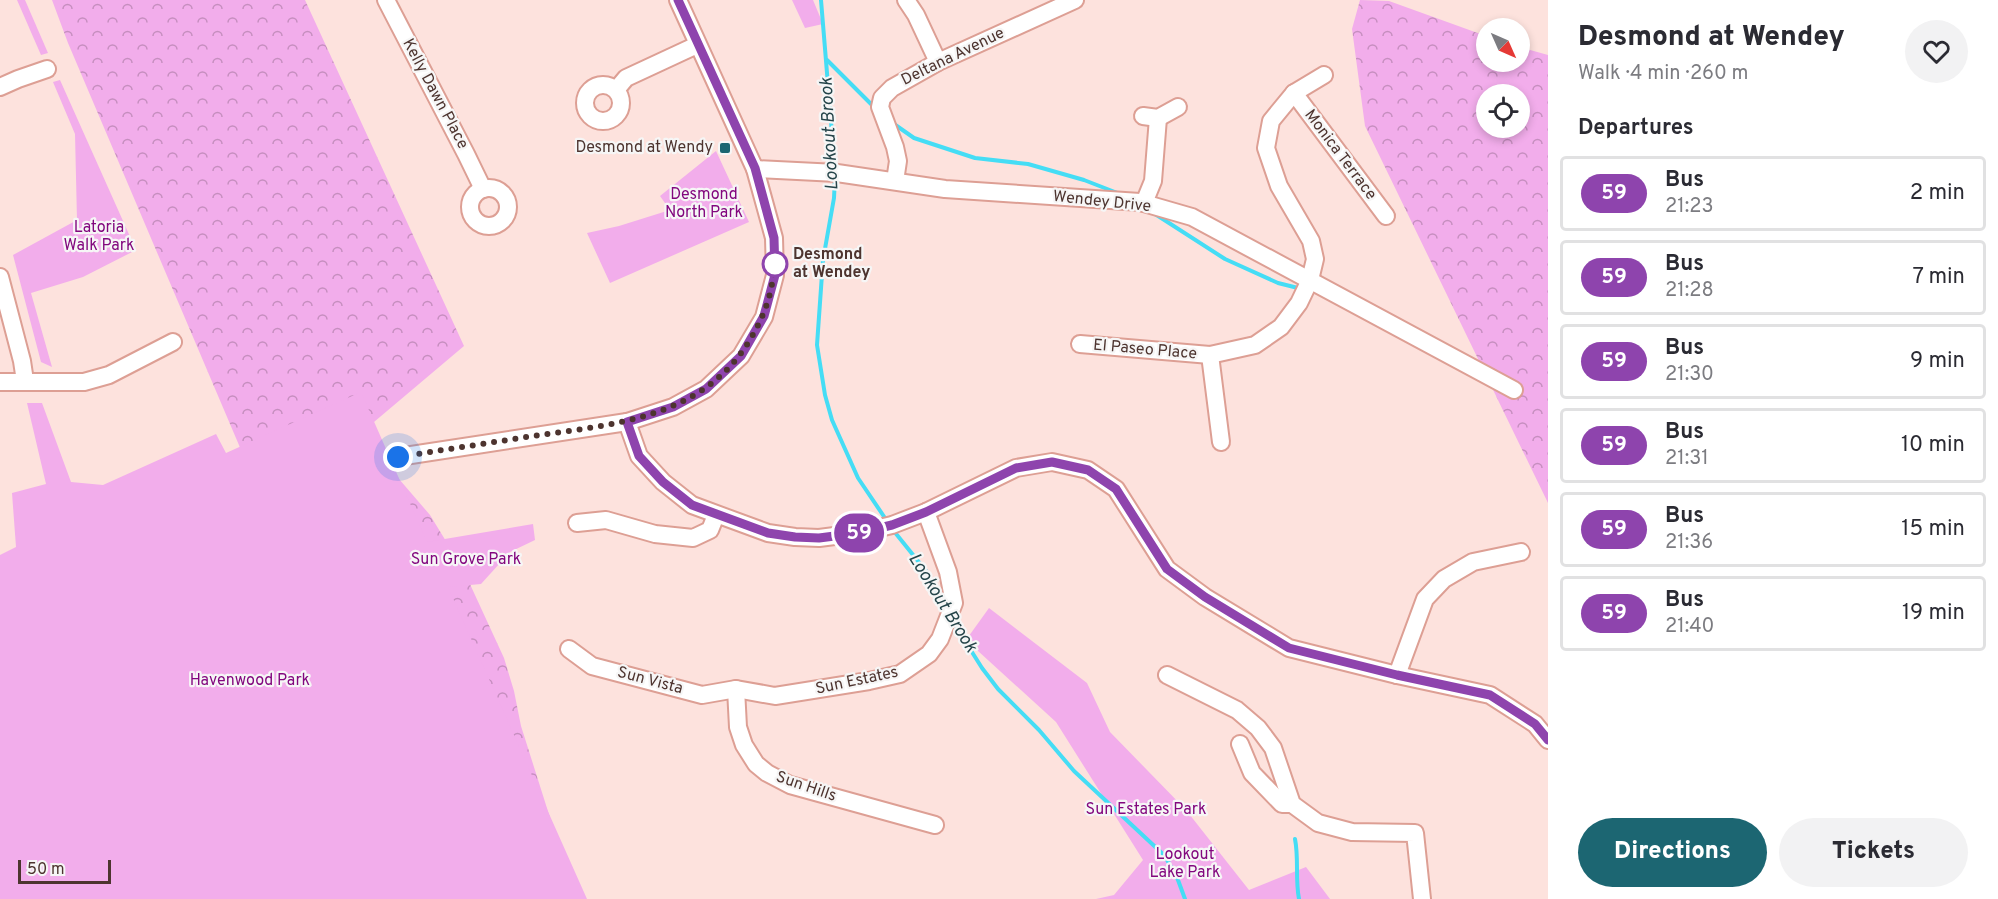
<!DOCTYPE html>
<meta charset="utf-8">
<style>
body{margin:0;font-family:Overpass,sans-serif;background:#f2f2f3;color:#2b2b33;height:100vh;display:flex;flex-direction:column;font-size:22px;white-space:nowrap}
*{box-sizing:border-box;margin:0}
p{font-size:20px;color:#7c7c81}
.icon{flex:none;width:33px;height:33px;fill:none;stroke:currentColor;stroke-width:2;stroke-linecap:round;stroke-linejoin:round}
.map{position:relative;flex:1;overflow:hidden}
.panel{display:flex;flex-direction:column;background:#fff;width:450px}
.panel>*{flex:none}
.badge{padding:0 12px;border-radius:20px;font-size:21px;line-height:39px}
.needle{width:39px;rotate:135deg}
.tools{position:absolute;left:1476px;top:18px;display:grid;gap:12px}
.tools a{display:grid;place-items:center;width:54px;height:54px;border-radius:50%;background:#fff;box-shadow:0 3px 9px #0003;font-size:30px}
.scale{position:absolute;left:18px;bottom:15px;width:93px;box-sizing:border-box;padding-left:6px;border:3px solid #4d342f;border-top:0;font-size:16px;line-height:21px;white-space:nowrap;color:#4d342f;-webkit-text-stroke:4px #f6f6f6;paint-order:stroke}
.you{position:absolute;width:30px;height:30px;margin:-15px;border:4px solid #fff;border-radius:50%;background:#1a73e8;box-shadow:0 0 0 9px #1a73e833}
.map>.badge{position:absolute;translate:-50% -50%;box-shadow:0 0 0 3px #fff}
h2{padding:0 30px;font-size:22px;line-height:54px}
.round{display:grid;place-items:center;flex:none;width:63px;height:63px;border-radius:32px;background:#f2f2f3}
.headline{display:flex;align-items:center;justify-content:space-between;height:102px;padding:0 30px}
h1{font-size:28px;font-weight:800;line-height:45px}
.cta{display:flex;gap:12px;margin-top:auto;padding:12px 30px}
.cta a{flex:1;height:69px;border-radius:36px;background:#1c6672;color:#fff;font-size:24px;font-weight:800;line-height:69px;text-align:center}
.cta a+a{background:#f2f2f3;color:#2b2b33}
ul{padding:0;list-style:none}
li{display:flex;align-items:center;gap:18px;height:75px;margin:0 12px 9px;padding:0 18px;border:3px solid #e1e1e2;border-radius:6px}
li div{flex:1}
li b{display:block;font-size:22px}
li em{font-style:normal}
li .badge{min-width:66px;font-weight:700;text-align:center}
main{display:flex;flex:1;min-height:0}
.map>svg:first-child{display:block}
.forest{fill:url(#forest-crowns);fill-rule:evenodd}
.park{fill:#f2adeb}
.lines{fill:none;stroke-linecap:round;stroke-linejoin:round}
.stream{stroke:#45ddf5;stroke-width:4}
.minor-casing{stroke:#dd9f94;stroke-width:20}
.minor{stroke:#fff;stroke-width:16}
.line-casing{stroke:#fff;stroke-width:14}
.line{stroke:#8e44ad;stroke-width:9}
.walk{stroke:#4d342f;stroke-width:6;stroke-dasharray:0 10.8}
.poi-dot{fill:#1c6672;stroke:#f6f6f6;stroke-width:2}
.stop-dot{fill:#fff;stroke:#8e44ad;stroke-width:3}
.labels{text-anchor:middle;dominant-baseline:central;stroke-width:4.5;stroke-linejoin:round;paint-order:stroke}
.street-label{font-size:16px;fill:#4d342f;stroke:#f6f6f6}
.poi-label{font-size:16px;fill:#4d342f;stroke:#f6f6f6;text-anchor:end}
.park-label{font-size:16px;fill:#82077e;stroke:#f6f6f6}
.stop-label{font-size:16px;font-weight:bold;fill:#4d342f;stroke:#f6f6f6;text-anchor:start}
.water-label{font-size:18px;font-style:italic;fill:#254449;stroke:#f6f6f6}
</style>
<main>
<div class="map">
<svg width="1548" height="899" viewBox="0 0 1548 899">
<defs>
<pattern id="forest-crowns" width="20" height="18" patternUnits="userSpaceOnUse" patternTransform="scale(1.5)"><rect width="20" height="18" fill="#f2adeb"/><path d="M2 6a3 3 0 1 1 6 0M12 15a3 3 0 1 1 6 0" fill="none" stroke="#c68ebf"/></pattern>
</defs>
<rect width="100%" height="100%" fill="#fde2dd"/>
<g class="forest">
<polygon points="52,0 305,0 464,346 374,422 374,448 384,450 399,479 430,515 463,569 504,658 514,691 521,726 552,824 0,899 250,471 68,43"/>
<path d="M1360,0L1389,1L1486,36V62H1520V47L1548,55V503L1365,126L1352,29ZM1486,94H1520V128H1486Z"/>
</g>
<g class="park">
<polygon points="17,0 25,0 48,53 41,55"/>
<polygon points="792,0 813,0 823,24 805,28"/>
<polygon points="60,80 136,250 83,277 31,293 52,367 41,362 13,255 77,220 75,134 53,82"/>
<polygon points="716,151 749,222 610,283 587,233 619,226 670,210 660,196"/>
<polygon points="361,392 427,542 533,524 535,540 510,552 481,584 448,587 587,899 0,899 0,555 16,547 12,493 46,484 27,403 42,403 71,482 103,485 216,434 226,453"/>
<polygon points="989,608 1087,683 1110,732 1186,810 1249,890 1306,867 1330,899 1096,899 1114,895 1143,860 1056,722 966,640"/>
</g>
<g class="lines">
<g class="stream">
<polyline points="821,0 835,170"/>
<polyline points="827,60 875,108"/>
<polyline points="894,124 914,138 975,158 1028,164 1084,180 1120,194"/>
<polyline points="835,177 834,198 823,260 817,345 825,395 832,420 858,478 887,521"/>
<polyline points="1155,214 1225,259 1278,283 1302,289"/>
<polyline points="893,530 926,571 945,608"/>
<polyline points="953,622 982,668 998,689 1039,730 1074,771 1165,856 1178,880 1185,899"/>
<path d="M1295,839C1299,859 1295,879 1299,899"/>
</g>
<g class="minor-casing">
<g id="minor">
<polyline points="386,0 466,154 483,189"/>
<polyline points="906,0 916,15 938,62"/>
<circle cx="603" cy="103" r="18"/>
<polyline points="0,87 18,79 47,69"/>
<polyline points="616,90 626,78 697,45"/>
<polyline points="1294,93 1386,216"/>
<polyline points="1143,116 1158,118 1178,107"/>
<polyline points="755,169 837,173 945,189 1140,202 1192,217 1514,390"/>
<polyline points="895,181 898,161 895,147 880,107 882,98 892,88 938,62 1075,0"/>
<circle cx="489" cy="207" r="19"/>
<polyline points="1144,203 1153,181 1158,118"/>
<polyline points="0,277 22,361 25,381"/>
<polyline points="1080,344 1210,355 1255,345 1281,327 1299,303 1310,280 1315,259 1311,241 1279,186 1266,148 1271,121 1294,93 1324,75"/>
<polyline points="1210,355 1221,442"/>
<polyline points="0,382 84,382 109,375 173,342"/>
<polyline points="627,422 639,456 663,482 692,505 768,533 795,537 819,538 858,533 892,525 926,512 1016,468 1052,462 1088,470 1116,489 1167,569 1205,597 1289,648 1397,675 1490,695 1535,724 1548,740"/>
<polyline points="398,457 627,422 673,407 706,389 741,356 764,317 775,275 774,238 755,169 678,0"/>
<polyline points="577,523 606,520 655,534 693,538 710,530 716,515"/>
<polyline points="569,649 592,666 702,695 736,689 775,696 869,681 900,674 929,654 940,639 954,603 948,572 926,512"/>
<polyline points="1167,675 1237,710 1258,728 1273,748 1292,804 1318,823 1352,832 1415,833 1422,899"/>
<polyline points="1397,675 1425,599 1444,579 1473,562 1521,552"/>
<polyline points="736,689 738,727 744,745 756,764 767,773 790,785 935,825"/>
<polyline points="1240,744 1252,773 1282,804 1292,804"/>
</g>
</g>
<use href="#minor" class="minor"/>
</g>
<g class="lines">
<g class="line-casing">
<polyline id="line" points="678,0 755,168 774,238 775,275 764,316 741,356 706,389 673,407 627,422 639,456 663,482 692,505 768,533 795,537 819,538 858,533 892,525 926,512 1016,468 1052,462 1088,470 1116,489 1167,569 1205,597 1289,648 1397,675 1490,695 1535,724 1548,740"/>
</g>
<use href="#line" class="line"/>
<path class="walk" d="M398,457C443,450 488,443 533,436C616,424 704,418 751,338C766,313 775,286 774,256L775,264"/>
</g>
<rect class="poi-dot" x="719" y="142" width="12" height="12" rx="3"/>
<circle class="stop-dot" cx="775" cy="264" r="12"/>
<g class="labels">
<g class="street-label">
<text transform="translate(953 57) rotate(-26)">Deltana Avenue</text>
<text transform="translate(435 94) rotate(62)">Kelly Dawn Place</text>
<text transform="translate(1340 155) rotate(53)">Monica Terrace</text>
<text transform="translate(1102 202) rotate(6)">Wendey Drive</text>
<text transform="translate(1145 350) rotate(5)">El Paseo Place</text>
<text transform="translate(650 681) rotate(15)">Sun Vista</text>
<text transform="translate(857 681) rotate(-12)">Sun Estates</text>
<text transform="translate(806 787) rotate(19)">Sun Hills</text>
</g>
<g class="poi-label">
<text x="713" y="148">Desmond at Wendy</text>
</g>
<g class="park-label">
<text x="704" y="195">Desmond<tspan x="704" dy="18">North Park</tspan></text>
<text x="99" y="228">Latoria<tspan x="99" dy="18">Walk Park</tspan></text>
<text x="466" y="560">Sun Grove Park</text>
<text x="250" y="681">Havenwood Park</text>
<text x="1146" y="810">Sun Estates Park</text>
<text x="1185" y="855">Lookout<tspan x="1185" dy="18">Lake Park</tspan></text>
</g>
<g class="stop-label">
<text x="793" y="255">Desmond<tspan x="793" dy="18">at Wendey</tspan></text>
</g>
<g class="water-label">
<text transform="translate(830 134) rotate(-93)">Lookout Brook</text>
<text transform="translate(942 603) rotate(58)">Lookout Brook</text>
</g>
</g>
</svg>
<div class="tools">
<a><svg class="needle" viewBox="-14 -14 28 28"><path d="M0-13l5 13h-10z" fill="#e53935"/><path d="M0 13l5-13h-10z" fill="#7c7c81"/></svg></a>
<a><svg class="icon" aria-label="locate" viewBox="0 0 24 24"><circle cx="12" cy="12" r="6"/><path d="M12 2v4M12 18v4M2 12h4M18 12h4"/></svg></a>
</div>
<div class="scale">50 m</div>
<div class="you" style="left:398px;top:457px"></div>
<b class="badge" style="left:859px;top:533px;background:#8e44ad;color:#fff">59</b>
</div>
<section class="panel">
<div class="headline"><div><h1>Desmond at Wendey</h1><p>Walk · 4 min · 260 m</p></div><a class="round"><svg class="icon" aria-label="heart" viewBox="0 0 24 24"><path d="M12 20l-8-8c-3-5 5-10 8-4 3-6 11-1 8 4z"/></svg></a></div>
<h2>Departures</h2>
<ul>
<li><span class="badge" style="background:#8e44ad;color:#fff">59</span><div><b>Bus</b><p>21:23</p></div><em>2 min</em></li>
<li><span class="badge" style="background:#8e44ad;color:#fff">59</span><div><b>Bus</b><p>21:28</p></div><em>7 min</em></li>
<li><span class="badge" style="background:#8e44ad;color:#fff">59</span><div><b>Bus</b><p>21:30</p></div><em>9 min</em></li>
<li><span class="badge" style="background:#8e44ad;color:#fff">59</span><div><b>Bus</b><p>21:31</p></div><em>10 min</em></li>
<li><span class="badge" style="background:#8e44ad;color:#fff">59</span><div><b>Bus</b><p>21:36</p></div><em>15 min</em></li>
<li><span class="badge" style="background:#8e44ad;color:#fff">59</span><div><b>Bus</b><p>21:40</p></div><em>19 min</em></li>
</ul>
<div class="cta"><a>Directions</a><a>Tickets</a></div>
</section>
</main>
